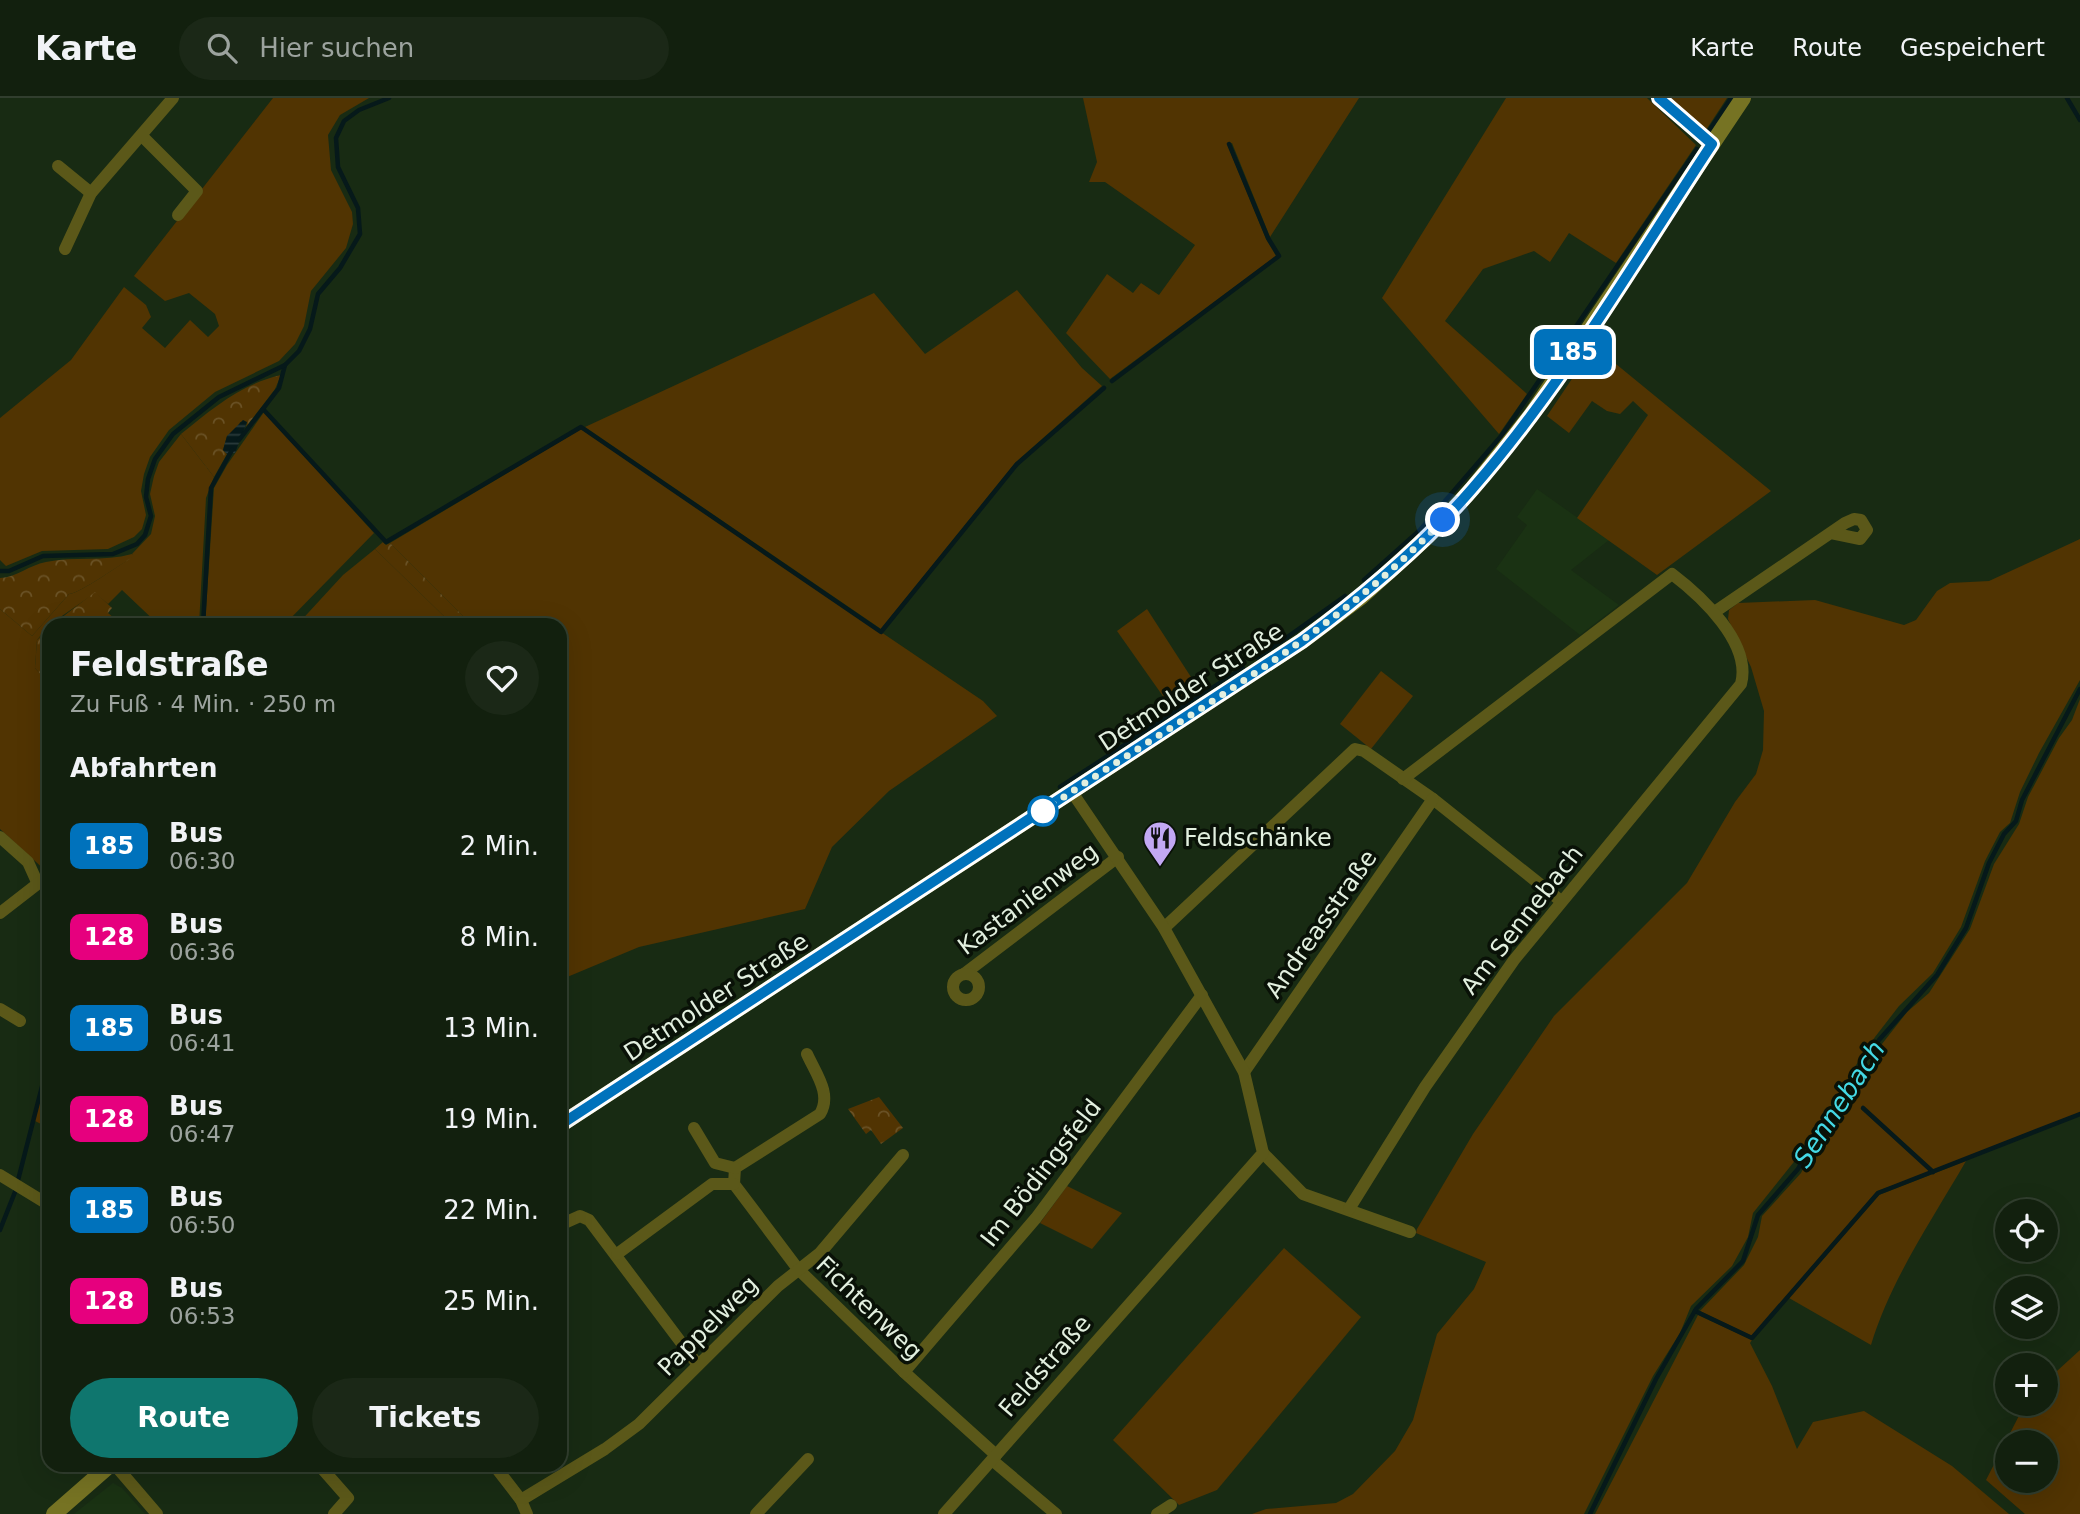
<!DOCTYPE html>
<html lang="de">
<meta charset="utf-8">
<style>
body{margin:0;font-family:"DejaVu Sans",sans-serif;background:#1b2817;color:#f1f3f6;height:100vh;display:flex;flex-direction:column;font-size:26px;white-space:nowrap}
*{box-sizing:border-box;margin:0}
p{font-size:23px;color:#9ca39e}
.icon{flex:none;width:38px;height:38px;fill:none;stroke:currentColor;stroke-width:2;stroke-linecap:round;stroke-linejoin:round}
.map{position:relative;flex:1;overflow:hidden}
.panel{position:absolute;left:42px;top:520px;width:525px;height:854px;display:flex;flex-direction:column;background:#12200e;border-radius:21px;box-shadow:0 7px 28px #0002,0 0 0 2px #313e2e}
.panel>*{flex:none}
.badge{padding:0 14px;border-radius:10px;font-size:24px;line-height:46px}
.controls{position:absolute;left:1995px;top:1101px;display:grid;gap:14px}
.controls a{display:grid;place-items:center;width:63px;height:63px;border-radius:50%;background:#12200e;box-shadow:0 7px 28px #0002,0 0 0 2px #313e2e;font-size:35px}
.you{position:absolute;width:35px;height:35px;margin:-18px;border:5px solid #fff;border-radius:50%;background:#1a73e8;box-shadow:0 0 0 10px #1a73e833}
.map>.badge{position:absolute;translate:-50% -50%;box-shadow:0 0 0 4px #fff}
h2{padding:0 28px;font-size:26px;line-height:63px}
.round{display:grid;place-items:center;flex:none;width:74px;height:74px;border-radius:37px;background:#1b2817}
.headline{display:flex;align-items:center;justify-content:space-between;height:119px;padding:0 28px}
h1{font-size:33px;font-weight:800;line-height:52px}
.action{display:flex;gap:14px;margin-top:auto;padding:14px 28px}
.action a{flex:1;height:80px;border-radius:42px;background:#0f766e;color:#fff;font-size:28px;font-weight:800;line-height:80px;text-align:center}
.action a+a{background:#1b2817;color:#f1f3f6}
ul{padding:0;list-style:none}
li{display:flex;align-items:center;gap:21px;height:91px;padding:0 28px}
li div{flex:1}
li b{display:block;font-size:26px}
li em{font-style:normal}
li .badge{min-width:77px;font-weight:700;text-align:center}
header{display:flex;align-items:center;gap:42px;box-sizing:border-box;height:98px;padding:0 35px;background:#12200e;border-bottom:2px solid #313e2e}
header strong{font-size:33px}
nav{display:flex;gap:38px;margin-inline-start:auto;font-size:24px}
.search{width:490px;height:63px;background:#1b2817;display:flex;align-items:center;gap:18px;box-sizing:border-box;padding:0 24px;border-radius:38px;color:#9ca39e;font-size:26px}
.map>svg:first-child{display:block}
.built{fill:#1a3213}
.grass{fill:#513402;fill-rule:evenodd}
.forest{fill:url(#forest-crowns)}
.water{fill:url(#water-rules)}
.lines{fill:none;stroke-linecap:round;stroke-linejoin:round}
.stream{stroke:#06191a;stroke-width:4.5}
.minor{stroke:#5b5819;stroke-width:12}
.secondary{stroke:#767323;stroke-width:16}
.line-casing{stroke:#fff;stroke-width:16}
.line{stroke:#0072bc;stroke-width:10}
.walk{stroke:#e2efdf;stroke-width:7;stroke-dasharray:0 12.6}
.stop-dot{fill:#fff;stroke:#0072bc;stroke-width:3.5}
.labels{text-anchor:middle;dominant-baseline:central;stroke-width:7;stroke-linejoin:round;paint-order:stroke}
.street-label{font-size:24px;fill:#e2efdf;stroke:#091107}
.poi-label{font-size:24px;fill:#e2efdf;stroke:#091107;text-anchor:start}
.water-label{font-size:26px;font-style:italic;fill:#44d9e5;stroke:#091107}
</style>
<header>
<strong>Karte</strong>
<div class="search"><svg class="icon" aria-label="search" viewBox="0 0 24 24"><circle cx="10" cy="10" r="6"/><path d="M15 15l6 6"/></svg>Hier suchen</div>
<nav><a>Karte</a><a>Route</a><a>Gespeichert</a></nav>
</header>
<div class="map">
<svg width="2080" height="1416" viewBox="0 0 2080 1416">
<defs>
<pattern id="forest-crowns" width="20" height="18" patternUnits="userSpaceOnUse" patternTransform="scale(1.75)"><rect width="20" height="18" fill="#513402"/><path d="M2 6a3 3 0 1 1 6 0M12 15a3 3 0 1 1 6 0" fill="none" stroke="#6a5226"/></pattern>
<pattern id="water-rules" width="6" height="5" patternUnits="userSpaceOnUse" patternTransform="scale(1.75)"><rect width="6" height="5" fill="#06191a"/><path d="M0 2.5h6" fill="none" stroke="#2a3b3b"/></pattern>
</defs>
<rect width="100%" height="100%" fill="#182b13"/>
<g class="built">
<polygon points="1537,391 1609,442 1571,472 1619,507 1580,537 1496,471 1527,427 1517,419"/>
<polygon points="113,1385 122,1390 145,1416 74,1416"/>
</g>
<g class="grass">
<polygon points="273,0 369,0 340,17 328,37 331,72 352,114 353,126 346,150 311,193 304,228 295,246 279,263 215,294 169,332 150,359 144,376 141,393 146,417 142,431 134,439 108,451 42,453 6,468 0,462 0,320 71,262 124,189 146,207 151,219 142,230 165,250 190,222 208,239 219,228 215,216 189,195 165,203 134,178"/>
<polygon points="1083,0 1359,0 1270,139 1232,45 1227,46 1266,141 1276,158 1110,281 1066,235 1107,176 1133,195 1141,185 1159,197 1195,147 1105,84 1089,84 1097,64"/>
<polygon points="1506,0 1647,0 1696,47 1616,165 1569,135 1550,164 1534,153 1483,171 1445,223 1527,296 1499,336 1382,200"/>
<polygon points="1667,0 1727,0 1704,35"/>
<polygon points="1017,192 1082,270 1102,288 1015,365 881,531 585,329 874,195 925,256"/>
<polygon points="1594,248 1771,393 1657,477 1577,420 1648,317 1633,303 1620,316 1607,313 1592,303 1569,335 1547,318"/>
<polygon points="264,314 374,435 284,527 205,527 214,390 227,367"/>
<polygon points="581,331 983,603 997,618 889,693 832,749 805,811 639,849 560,882 560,527 472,527 390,445"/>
<path d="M181,336L214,379L206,400L199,527H159L122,492L108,506L95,495L49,527L37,542L35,570L49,586L47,774L0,731V511L32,538L69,496C81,495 120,466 134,458L132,456L151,436L155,418L150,396L154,378L159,364Z"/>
<polygon points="2080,441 2080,582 2039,655 2020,694 2010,725 2000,734 1985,763 1961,829 1933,875 1899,908 1875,939 1852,973 1829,1020 1753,1115 1748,1139 1732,1168 1691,1208 1680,1235 1653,1278 1584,1416 1252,1416 1266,1411 1336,1405 1353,1396 1395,1353 1413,1322 1437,1236 1474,1191 1486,1164 1416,1135 1417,1131 1473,1036 1554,918 1687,785 1735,704 1756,676 1763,652 1764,613 1751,569 1728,521 1729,512 1738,505 1815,502 1904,527 1916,522 1937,493 1950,485 1989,483"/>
<polygon points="375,451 453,527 297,527 343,477"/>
<polygon points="1147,511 1200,593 1172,611 1117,533"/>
<polygon points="1381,573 1413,598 1371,651 1340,626"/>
<polygon points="2080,601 2080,1015 1934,1072 1863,1008 1861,1011 1931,1074 1877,1093 1752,1238 1700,1213 1744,1167 1758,1139 1762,1118 1801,1075 1813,1051 1839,1023 1862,976 1882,946 1907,914 1929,895 1970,831 1994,766 2019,726 2028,699 2059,640 2072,622"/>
<polygon points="49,966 49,1030 33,1022"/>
<path d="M1966,1063C1932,1122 1891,1181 1871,1247L1789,1200L1879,1097Z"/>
<polygon points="1067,1088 1122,1115 1092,1151 1040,1125"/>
<polygon points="1284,1150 1361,1219 1217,1392 1179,1407 1113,1342"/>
<polygon points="1698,1217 1752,1242 1750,1245 1772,1288 1797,1351 1813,1324 1864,1313 1952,1368 2009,1416 1595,1416"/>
<path d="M2080,1252V1416H2025L1986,1382L2025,1306H2046V1283ZM2007,1344H2046V1382H2007Z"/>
</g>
<g class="forest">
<path d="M281,277L275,291L246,329L247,324H240L239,329L227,338L223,352L227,356L214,379L181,336C214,309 242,286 281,277Z"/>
<polygon points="383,444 386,447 390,445 472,527 453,527 375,451"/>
<path d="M132,456L135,458C120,466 81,495 69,496L32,538L0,511V480C18,479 29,467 46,464C75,458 103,464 132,456Z"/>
<polygon points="95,494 112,510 108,515 122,527 52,527"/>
<polygon points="49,530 49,586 35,570 37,542"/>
<polygon points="879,999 903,1030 881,1046 871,1032 866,1036 848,1011"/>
</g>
<polygon class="water" points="243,322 247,324 235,355 227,356 223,352 227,338"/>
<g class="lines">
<g class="stream">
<polyline points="2067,0 2080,22"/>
<polyline points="1709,33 1731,0"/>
<polyline points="1112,283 1279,158 1268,140 1229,46"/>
<polyline points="263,311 386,444 581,329 881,534 1017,366 1104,290"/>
<polyline points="239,342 279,290 285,267"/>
<polyline points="0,473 9,473 43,458 113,456 137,446 145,437 151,418 146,399 148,381 155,361 173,336 219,299 285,267 299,253 310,231 318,196 340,170 360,136 358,110 338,69 336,40 344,23 359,12 389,0"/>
<polyline points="1364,482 1420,432 1502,337 1697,51"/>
<polyline points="203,527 211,390 232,352"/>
<polyline points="1258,560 1345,498"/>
<polyline points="1060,689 1243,570"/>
<polyline points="1863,1010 1933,1074"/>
<polyline points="0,1132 15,1094 49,961"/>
<polyline points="1695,1213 1752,1240 1878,1095 2080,1016"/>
<polyline points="1590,1416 1656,1281 1696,1211 1743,1163 1758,1117 1798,1071 1809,1050 1834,1020 1856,975 1879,942 1937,877 1966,830 1989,765 2004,736 2016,723 2022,702 2080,591"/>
</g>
<g class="minor">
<polyline points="1659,0 1712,46"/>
<polyline points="142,38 197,93 178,117"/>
<polyline points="58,68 91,95"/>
<polyline points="65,151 91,95 173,0"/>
<polyline points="1716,513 1845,425 1854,421 1861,422 1867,432 1860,441 1831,435"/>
<polyline points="0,739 28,764 37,784"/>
<polyline points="0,815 49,777"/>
<polyline points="1164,830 1355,651 1364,653 1433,701 1561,803"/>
<polyline points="964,876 1118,759"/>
<circle cx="966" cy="889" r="13"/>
<polyline points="0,911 20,923"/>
<path d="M807,956C816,976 832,996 820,1016L735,1070L734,1086L798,1171L904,1274L996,1357"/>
<polyline points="1244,974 1433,701"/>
<polyline points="694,1030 715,1065 735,1070"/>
<polyline points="1263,1055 1303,1096 1410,1134"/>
<polyline points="0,1077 49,1107"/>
<path d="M1349,1111L1425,989L1514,862L1741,586C1752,545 1701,498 1672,476L1403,681"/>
<polyline points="560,1127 580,1118 589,1122 698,1267"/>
<polyline points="617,1156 712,1086 734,1086"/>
<polyline points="904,1274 1036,1120 1202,897"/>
<polyline points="992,1362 1056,1416"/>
<polyline points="115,1367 157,1416"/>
<polyline points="319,1367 348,1400 334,1416"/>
<polyline points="494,1367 521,1402 527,1416"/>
<polyline points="521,1402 605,1351 639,1326 778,1188 820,1155 903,1057"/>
<polyline points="756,1416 808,1361"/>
<polyline points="944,1416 1263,1055 1244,974 1164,830 1072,694"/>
<polyline points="1157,1416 1171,1407"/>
</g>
<g class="secondary">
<polyline points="560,1027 1302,543 1361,499 1429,437 1472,391 1531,317 1743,0"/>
<polyline points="54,1416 110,1367"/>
</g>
</g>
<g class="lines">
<g class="line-casing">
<path id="line" d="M560,1027L1302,543C1363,498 1422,449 1472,391C1563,287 1636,161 1712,46L1659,0"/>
</g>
<use href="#line" class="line"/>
<path class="walk" d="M1043,713C1179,620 1329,542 1443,422"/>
</g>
<defs>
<g id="restaurant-pin" transform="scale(1.75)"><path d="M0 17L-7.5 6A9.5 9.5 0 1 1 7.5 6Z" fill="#c2a8f3" stroke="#091107"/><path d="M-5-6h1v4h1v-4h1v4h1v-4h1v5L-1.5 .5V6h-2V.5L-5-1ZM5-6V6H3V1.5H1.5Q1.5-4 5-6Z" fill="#111"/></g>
</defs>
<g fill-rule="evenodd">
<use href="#restaurant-pin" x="1160" y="740"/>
</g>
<circle class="stop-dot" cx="1043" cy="713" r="14"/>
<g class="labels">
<g class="street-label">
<text transform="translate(1191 589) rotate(-33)">Detmolder Straße</text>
<text transform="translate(1028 801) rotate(-37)">Kastanienweg</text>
<text transform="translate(1522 822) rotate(-52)">Am Sennebach</text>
<text transform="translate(1321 826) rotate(-55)">Andreasstraße</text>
<text transform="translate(716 899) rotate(-33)">Detmolder Straße</text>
<text transform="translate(1041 1075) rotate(-52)">Im Bödingsfeld</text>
<text transform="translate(869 1210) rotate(44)">Fichtenweg</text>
<text transform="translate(708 1228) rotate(-45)">Pappelweg</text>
<text transform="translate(1045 1268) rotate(-49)">Feldstraße</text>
</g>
<g class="poi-label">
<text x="1184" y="740">Feldschänke</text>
</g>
<g class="water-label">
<text transform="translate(1839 1006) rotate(-57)">Sennebach</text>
</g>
</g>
</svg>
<div class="controls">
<a><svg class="icon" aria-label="locate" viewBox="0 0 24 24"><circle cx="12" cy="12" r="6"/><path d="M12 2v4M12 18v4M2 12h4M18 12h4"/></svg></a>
<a><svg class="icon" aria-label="layers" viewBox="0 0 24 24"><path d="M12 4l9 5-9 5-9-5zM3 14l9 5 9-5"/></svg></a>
<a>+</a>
<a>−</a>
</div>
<div class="you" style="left:1443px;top:422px"></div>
<b class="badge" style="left:1573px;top:254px;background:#0072bc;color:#fff">185</b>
<section class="panel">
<div class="headline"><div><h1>Feldstraße</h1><p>Zu Fuß · 4 Min. · 250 m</p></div><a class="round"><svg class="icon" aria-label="heart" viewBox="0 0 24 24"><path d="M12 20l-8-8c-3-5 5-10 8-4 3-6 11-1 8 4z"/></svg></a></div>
<h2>Abfahrten</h2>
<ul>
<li><span class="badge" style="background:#0072bc;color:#fff">185</span><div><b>Bus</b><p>06:30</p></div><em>2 Min.</em></li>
<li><span class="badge" style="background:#e6007e;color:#fff">128</span><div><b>Bus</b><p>06:36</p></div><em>8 Min.</em></li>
<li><span class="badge" style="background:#0072bc;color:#fff">185</span><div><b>Bus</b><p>06:41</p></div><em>13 Min.</em></li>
<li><span class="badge" style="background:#e6007e;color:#fff">128</span><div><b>Bus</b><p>06:47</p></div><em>19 Min.</em></li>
<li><span class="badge" style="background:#0072bc;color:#fff">185</span><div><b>Bus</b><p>06:50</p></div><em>22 Min.</em></li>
<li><span class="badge" style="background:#e6007e;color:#fff">128</span><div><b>Bus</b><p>06:53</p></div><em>25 Min.</em></li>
</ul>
<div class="action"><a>Route</a><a>Tickets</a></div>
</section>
</div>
